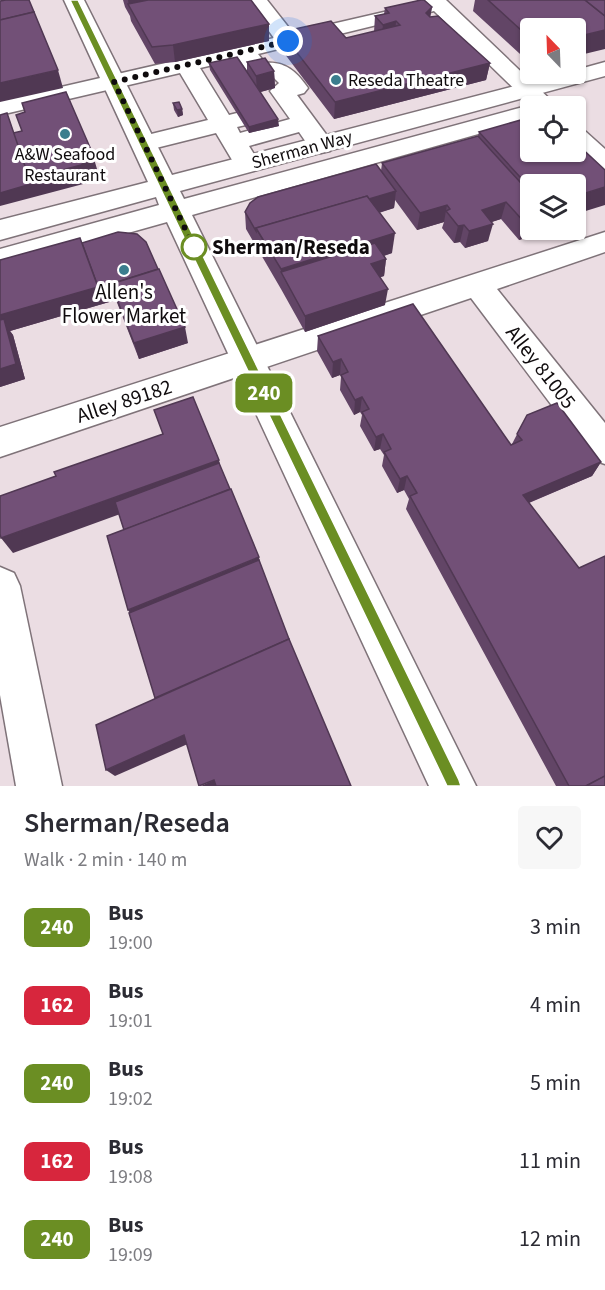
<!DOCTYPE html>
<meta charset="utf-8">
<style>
body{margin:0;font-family:"Source Sans 3",sans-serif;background:#f7f7f7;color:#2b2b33;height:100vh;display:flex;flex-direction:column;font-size:22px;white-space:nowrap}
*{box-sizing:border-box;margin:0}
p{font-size:20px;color:#7c7c81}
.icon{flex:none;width:33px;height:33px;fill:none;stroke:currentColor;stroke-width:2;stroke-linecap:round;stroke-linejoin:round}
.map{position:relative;height:786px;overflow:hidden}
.drawer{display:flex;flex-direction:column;background:#fff;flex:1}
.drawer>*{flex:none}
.badge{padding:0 12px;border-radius:9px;font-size:21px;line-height:39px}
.needle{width:39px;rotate:337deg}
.controls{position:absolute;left:520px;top:18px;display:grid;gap:12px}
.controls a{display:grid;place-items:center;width:66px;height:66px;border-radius:6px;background:#fff;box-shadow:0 2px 4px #0004;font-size:30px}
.you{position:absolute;width:30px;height:30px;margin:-15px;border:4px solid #fff;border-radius:50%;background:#1a73e8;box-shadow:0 0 0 9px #1a73e833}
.map>.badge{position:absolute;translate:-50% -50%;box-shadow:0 0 0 3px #fff}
.round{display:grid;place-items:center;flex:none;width:63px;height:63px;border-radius:6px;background:#f7f7f7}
.overview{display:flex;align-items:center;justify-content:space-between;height:102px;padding:0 24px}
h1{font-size:28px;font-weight:600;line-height:45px}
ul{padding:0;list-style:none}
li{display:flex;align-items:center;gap:18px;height:78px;padding:0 24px}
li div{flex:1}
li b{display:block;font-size:22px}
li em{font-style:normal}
li .badge{min-width:66px;font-weight:700;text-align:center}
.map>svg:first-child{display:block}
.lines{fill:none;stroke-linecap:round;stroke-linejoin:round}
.minor-casing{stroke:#7f7379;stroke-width:3}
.major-casing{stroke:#7f7379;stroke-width:3}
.minor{fill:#fff;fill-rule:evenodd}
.major{fill:#fff;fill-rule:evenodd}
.wall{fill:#624566}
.shaded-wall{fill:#503853}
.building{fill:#725077;stroke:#503853;stroke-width:1.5}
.line{fill:#6b8e23;stroke:#fff;stroke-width:1.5}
.walk{stroke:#0f0b0d;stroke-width:6;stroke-dasharray:0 10.8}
.poi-dot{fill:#3b7d8e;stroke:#fff;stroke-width:2}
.stop-dot{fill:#fff;stroke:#6b8e23;stroke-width:3}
.labels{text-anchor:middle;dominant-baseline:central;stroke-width:6;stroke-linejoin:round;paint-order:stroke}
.far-poi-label{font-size:18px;fill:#0f0b0d;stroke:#fff;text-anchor:start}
.far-street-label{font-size:18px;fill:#0f0b0d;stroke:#fff}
.stop-label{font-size:21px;font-weight:bold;fill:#0f0b0d;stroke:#fff;text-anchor:start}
.poi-label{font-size:21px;fill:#0f0b0d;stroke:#fff}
.street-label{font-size:21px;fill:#0f0b0d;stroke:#fff}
</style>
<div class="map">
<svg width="605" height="786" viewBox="0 0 605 786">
<rect width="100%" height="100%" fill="#ebdde3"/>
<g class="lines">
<g class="minor-casing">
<g id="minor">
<path d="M246,0H267L293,33L410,6L424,0H446L557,106H532L434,11L258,54L265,63C285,61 297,72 308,88L304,93L297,95L334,145L330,151L321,153L312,151L299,132L249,146L260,164L256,170L247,172L238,170L216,133L144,151L135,148L132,143L135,138L208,120L180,73L0,115V101L274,38ZM239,59L251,76H272L279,83L270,91L290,119L240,133L237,127L250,124L253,119L250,114L241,112L229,115L200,68Z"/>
<polygon points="576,128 585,131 605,149 605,171 596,169 576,150"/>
<polygon points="605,232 605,252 497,289 605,423 605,464 593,460 471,298 0,457 0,427"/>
<polygon points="0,567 14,573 20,586 62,786 16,786 0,695"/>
</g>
</g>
<g class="major-casing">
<polygon id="major" points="64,0 84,0 172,175 561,74 576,74 576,70 605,62 605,76 180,191 184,199 523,107 538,106 531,106 531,119 192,215 476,786 429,786 167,222 0,269 0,249 159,205 156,197 0,240 0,220 148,182"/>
</g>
<use href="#minor" class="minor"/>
<use href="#major" class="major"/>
</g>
<g class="wall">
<polygon points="123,0 251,0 269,24 269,41 175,62 155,64 131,21 130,16 125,7"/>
<polygon points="475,0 605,0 531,28 531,64 473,11"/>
<polygon points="432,7 430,17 490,63 486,80 334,119 281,49 281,32 346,38 374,32 375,16 384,14 385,8"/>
<polygon points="247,62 274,71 275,88 260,92 279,126 249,133 210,70 209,63 247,73"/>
<polygon points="173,103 182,109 183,115 178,117 174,110"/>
<polygon points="479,132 531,184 531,230 545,230 544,232 519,240 501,219 491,222 488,241 465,248 460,242 454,243 442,228 444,222 417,230 395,200 394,208 379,213 392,253 384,256 386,259 384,276 380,277 385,305 305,332 281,289 246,229 245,212 381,171 382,163 478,136"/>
<polygon points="82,243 188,343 139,359 116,300 10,331 13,335 25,379 0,387 0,260"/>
<polygon points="318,336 511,445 512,444 527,415 601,462 592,476 529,503 605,786 556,786 406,509 409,499 404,490 397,493 382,466 384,455 380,449 374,451 360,426 362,415 360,412 354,415 340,390 341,377 340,375 332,378 317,351"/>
</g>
<g class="shaded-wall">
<polygon points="128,0 220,0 129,7"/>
<polygon points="432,7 429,24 426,13"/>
<polygon points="396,21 395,38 381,42 383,25"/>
<polygon points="269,24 269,41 175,62 173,45"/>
<polygon points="605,30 605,49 576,56 576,37"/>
<polygon points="490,63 486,80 334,119 335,102"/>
<polygon points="58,70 63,88 0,102 0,83"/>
<polygon points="274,71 275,88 257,93 256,76"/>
<polygon points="182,109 183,115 178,117 177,110"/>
<polygon points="7,113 30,179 92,152 97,169 96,176 87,183 0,206 0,193"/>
<polygon points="278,119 279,126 249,133 249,127"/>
<polygon points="605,187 605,205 576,214 576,196"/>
<polygon points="396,191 394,208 266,246 257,231"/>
<polygon points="506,202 501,219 477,227 482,210"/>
<polygon points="447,205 444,222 417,230 420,213"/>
<polygon points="531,221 531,230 545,230 544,232 519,240 525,223"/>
<polygon points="493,224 488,241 465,248 469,231"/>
<polygon points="464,225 460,242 454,243 458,226"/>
<polygon points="395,233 392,253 288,286 281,272 281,269"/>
<polygon points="386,259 384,276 369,281 371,264"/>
<polygon points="98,287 112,288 116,300 10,331 13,335 25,379 0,387 0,315"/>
<polygon points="388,289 385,305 305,332 305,316"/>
<polygon points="185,327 188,343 139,359 134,343"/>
<polygon points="341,359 340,375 332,378 333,362"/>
<polygon points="362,397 360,412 354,415 355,400"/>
<polygon points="383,434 380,449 374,451 376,437"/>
<polygon points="219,460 222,477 13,553 1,538"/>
<polygon points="601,462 592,476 516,508 523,495"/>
<polygon points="407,476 404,490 397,493 400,479"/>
<polygon points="259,557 261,571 136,623 128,610"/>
<polygon points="184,735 190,743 115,776 106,770"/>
<polygon points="214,780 218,786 201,786"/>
</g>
<g class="building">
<polygon points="6,0 29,0 34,12 0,20 0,1"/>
<polygon points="148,0 251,0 269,24 173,45 152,47 128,4"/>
<polygon points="421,0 424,0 432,7 426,13 430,17 438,16 490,63 335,102 281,32 331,21 346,38 400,25 396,21 383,25 375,16 389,13 385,8"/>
<polygon points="488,0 585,0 605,16 605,30 576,37 576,28 531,28 531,39"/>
<polygon points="585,0 605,0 605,16"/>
<polygon points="34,12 58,70 0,83 0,20"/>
<polygon points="237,57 278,119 249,127 209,63"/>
<polygon points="265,58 274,71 256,76 247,62"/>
<polygon points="66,92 92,152 91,159 81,165 29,179 13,133 22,131 16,115 25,112 22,103"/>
<polygon points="179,102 182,109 177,110 173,103"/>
<polygon points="7,113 31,184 0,193 0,115"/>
<polygon points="531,117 531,152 576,152 576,143 605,170 605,187 576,196 576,184 531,184 531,189 479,132"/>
<polygon points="478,136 531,194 531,221 525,223 506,202 482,210 493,224 469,231 464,225 458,226 446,211 450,209 447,205 420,213 382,163"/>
<polygon points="376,164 396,191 369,199 367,196 256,228 256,231 245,212 250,203 258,197"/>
<polygon points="367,196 395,233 281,269 256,228"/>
<polygon points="118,232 137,234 146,242 158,269 111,284 113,288 100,292 82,243"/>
<polygon points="80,238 98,287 0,315 0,260"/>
<polygon points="375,243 386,259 371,264 388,289 305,316 281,272"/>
<polygon points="159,269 185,327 134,343 111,284"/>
<polygon points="413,304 511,445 522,440 517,434 527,415 557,403 601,462 523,495 579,568 605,556 605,776 586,786 569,786 410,496 417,493 407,476 400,479 384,452 391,449 383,434 376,437 362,412 369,409 362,397 355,400 341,375 348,372 341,359 333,362 318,336"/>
<polygon points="4,319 16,364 0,369 0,320"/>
<polygon points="193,397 219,460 1,538 0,534 0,496 56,476 54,472 163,434 154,410"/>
<polygon points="219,463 230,489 124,530 115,502"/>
<polygon points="231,489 259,557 128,610 107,536"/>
<polygon points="259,560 289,639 155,698 129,613"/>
<polygon points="289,639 351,786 216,786 214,780 199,786 184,735 106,770 96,725"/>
<polygon points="605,776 605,786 586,786"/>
</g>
<polygon class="line" points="70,0 78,0 459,780 461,786 447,786"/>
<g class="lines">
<polyline class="walk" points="194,247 114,82 288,41"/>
</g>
<g class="poi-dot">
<circle cx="336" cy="80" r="6"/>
<circle cx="65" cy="134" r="6"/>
<circle cx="124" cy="270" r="6"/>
</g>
<circle class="stop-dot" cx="194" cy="247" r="12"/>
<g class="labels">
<g class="far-poi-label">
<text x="348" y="80">Reseda Theatre</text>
<text x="65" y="154" text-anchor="middle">A&amp;W Seafood<tspan x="65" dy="21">Restaurant</tspan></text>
</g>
<g class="far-street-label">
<text transform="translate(302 150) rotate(-15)">Sherman Way</text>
</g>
<g class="stop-label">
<text x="212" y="247">Sherman/Reseda</text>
</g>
<g class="poi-label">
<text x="124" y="292">Allen's<tspan x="124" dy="24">Flower Market</tspan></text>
</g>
<g class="street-label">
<text transform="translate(541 367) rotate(52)">Alley 81005</text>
<text transform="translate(124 401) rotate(-18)">Alley 89182</text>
</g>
</g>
</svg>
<div class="controls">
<a><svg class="needle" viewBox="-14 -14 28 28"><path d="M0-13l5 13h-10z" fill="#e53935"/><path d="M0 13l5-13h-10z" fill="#7c7c81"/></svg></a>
<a><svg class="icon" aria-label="locate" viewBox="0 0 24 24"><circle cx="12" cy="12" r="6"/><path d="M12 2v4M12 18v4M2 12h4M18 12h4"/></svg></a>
<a><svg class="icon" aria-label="layers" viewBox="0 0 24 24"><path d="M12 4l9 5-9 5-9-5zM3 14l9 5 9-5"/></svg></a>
</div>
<div class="you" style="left:288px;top:41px"></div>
<b class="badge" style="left:264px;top:393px;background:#6b8e23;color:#fff">240</b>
</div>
<section class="drawer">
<div class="overview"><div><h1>Sherman/Reseda</h1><p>Walk · 2 min · 140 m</p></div><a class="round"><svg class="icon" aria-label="heart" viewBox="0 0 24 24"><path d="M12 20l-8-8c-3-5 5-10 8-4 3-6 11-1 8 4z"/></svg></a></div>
<ul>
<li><span class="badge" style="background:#6b8e23;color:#fff">240</span><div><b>Bus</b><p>19:00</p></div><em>3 min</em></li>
<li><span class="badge" style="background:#d7263d;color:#fff">162</span><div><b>Bus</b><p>19:01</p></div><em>4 min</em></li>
<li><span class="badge" style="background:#6b8e23;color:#fff">240</span><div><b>Bus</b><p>19:02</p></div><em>5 min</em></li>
<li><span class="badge" style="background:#d7263d;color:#fff">162</span><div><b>Bus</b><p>19:08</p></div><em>11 min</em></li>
<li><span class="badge" style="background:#6b8e23;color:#fff">240</span><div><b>Bus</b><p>19:09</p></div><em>12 min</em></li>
</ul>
</section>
